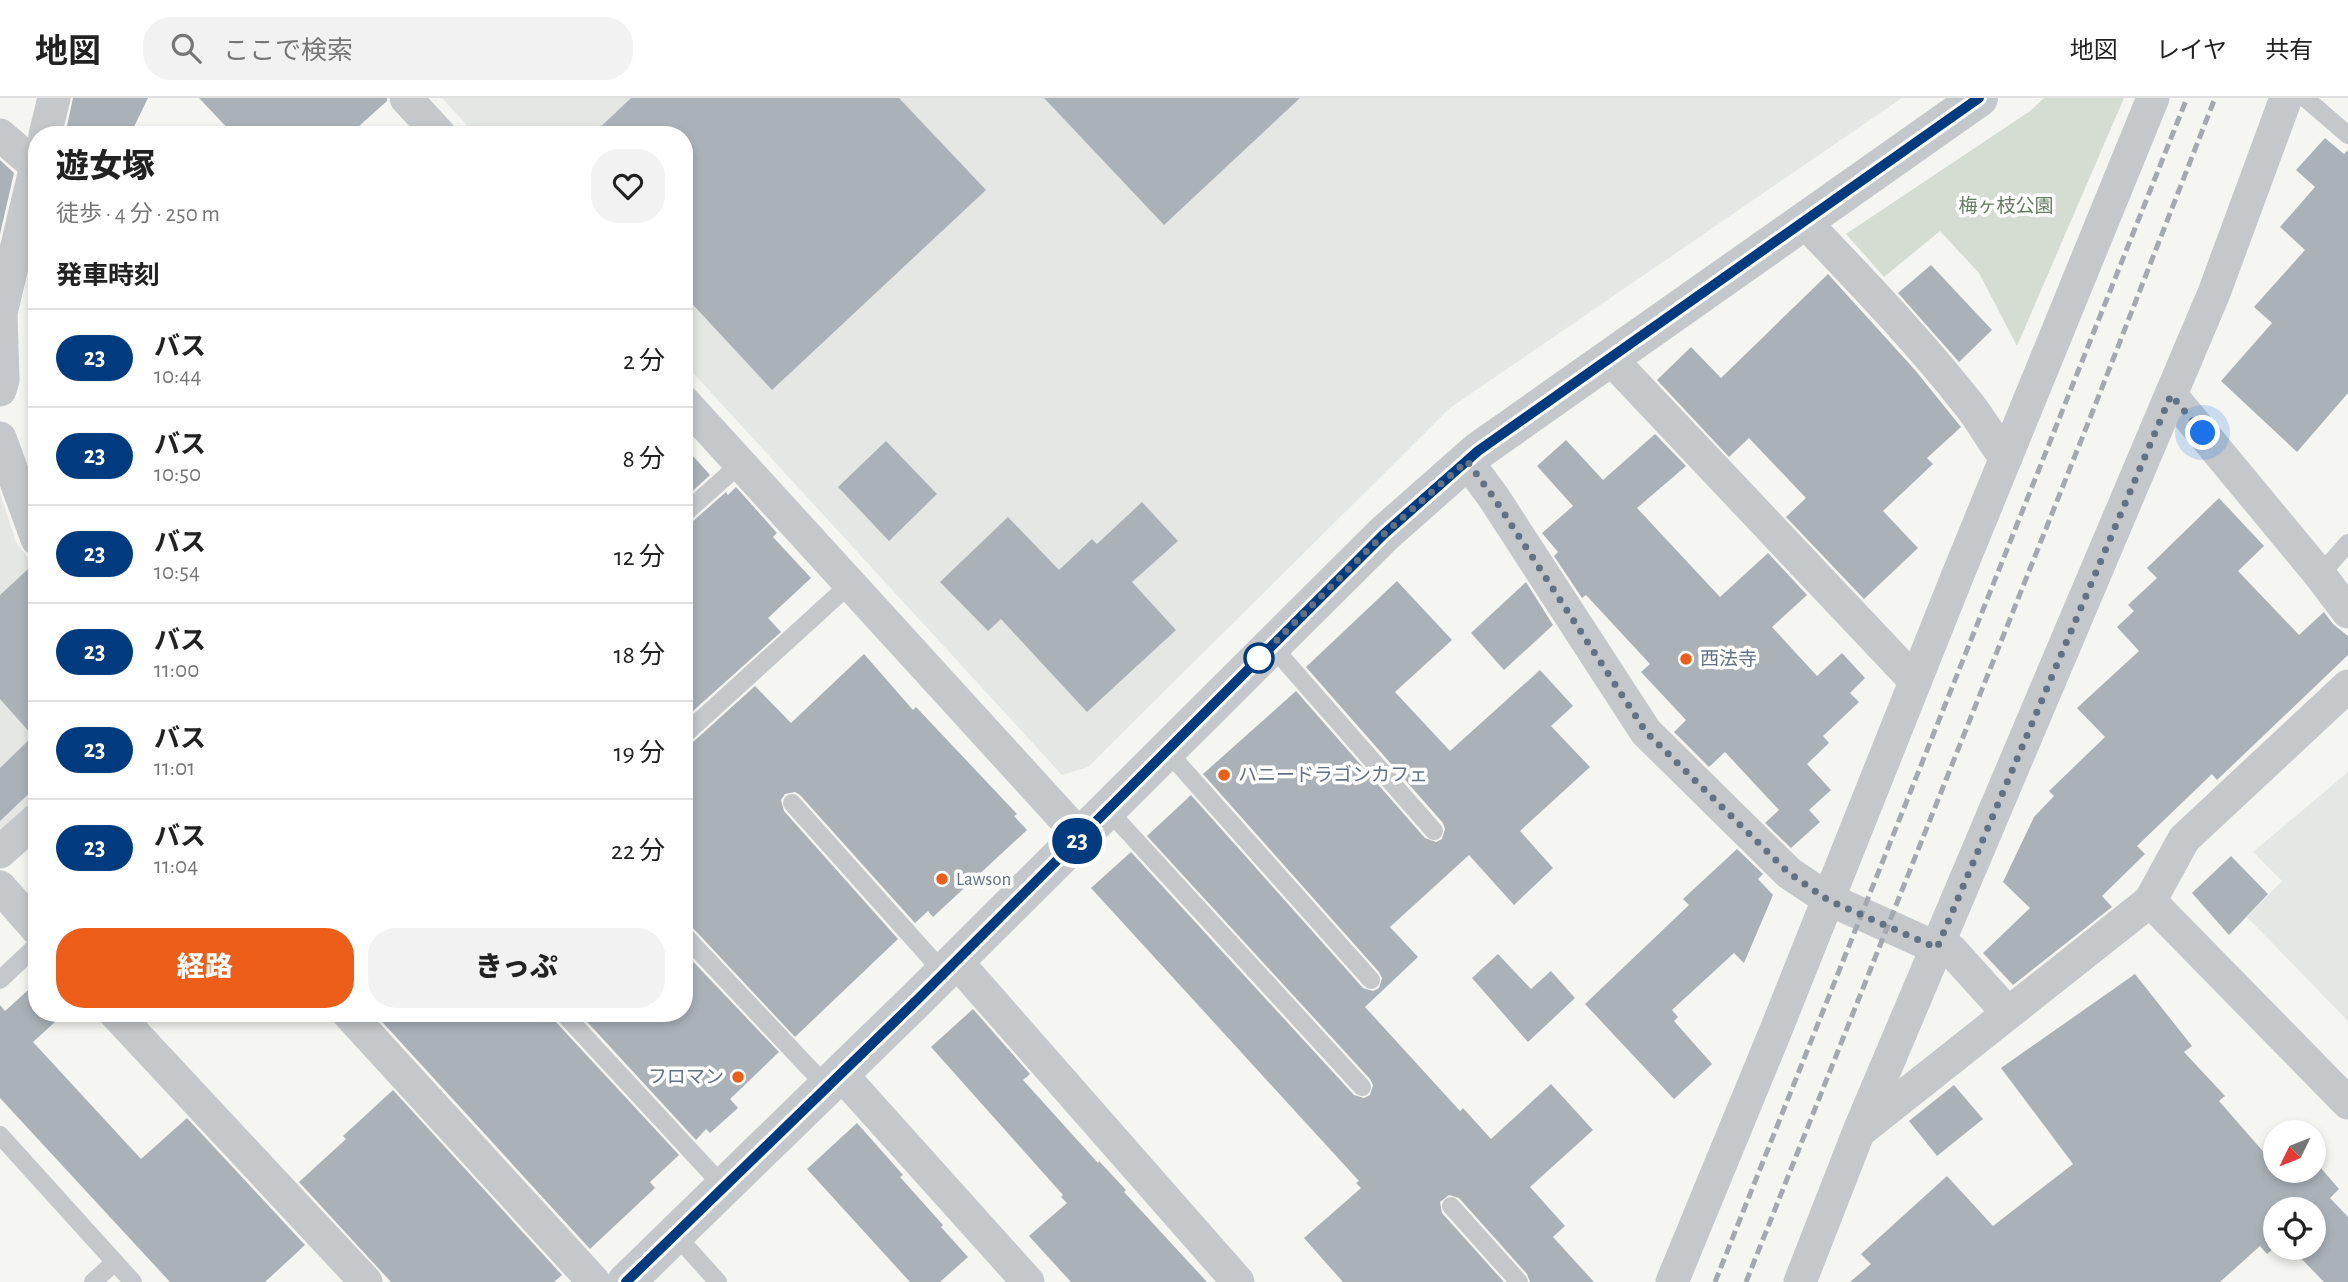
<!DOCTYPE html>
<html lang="ja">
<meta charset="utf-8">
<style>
body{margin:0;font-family:"Alegreya Sans","Noto Sans JP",sans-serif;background:#f2f2f2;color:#222;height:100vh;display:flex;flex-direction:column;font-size:26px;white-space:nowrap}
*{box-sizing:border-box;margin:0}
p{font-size:23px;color:#767676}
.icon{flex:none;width:38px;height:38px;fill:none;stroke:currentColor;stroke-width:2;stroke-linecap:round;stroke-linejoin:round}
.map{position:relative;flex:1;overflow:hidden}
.panel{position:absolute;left:28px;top:28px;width:665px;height:896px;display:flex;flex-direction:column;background:#fff;border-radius:28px;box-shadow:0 4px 10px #0003}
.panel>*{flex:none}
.badge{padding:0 14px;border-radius:23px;font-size:24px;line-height:46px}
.needle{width:46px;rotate:227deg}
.buttons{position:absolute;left:2263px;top:1022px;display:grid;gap:14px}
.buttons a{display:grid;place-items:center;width:63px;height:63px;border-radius:50%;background:#fff;box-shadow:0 4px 10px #0003;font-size:35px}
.you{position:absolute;width:35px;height:35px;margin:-18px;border:5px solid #fff;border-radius:50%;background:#1a73e8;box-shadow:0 0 0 10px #1a73e833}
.map>.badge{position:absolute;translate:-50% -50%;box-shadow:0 0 0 4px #fff}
h2{padding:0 28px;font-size:26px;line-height:63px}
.round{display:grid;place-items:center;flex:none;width:74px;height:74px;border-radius:28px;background:#f2f2f2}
.summary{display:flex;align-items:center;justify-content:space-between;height:119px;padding:0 28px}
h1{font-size:33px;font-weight:800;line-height:52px}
.primary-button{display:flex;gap:14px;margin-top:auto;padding:14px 28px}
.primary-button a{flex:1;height:80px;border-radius:28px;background:#ed5e19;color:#fff;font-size:28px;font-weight:800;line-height:80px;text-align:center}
.primary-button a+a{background:#f2f2f2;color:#222}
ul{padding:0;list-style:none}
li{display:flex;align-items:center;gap:21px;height:98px;padding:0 28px;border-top:2px solid #e0e0e0}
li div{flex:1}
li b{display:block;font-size:26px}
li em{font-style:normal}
li .badge{min-width:77px;font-weight:700;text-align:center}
header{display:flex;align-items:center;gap:42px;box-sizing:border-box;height:98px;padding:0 35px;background:#fff;border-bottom:2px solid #e0e0e0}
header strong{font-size:33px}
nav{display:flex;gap:38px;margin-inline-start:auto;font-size:24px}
.search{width:490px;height:63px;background:#f2f2f2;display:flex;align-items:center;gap:18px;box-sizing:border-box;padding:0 24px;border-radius:28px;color:#767676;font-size:26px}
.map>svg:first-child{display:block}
.built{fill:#e5e7e4}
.green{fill:#d5ddd2}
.building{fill:#aab2b8}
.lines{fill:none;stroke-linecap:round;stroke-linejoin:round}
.service{stroke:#c4c8cb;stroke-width:18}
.minor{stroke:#c4c8cb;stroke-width:33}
.tertiary{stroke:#c4c8cb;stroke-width:38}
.rail{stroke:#a4a9b0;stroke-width:5;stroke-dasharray:10 5;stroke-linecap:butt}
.line-casing{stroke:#fff;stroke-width:16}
.line{stroke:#003b80;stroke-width:10}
.walk{stroke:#627284;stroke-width:7;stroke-dasharray:0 12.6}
.stop-dot{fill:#fff;stroke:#003b80;stroke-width:3.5}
.poi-dot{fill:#ed5e19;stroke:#fff;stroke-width:2.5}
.labels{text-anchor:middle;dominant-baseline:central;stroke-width:7;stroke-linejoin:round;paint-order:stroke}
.park-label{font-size:19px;fill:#647b61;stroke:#fff}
.poi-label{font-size:19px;fill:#627284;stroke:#fff;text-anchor:start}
</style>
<header>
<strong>地図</strong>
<div class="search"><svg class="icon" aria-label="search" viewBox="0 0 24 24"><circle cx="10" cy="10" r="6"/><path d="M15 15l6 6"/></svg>ここで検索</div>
<nav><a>地図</a><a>レイヤ</a><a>共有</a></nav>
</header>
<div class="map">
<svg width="2348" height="1184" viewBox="0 0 2348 1184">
<rect width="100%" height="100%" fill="#f5f5f1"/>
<g class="built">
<polygon points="442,0 1902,0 1450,310 1088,669 1062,677 684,265 684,37 476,37"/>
<polygon points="0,395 16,444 37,472 37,703 0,738"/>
<polygon points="2348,674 2348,923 2247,819 2282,783 2253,754"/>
</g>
<polygon class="green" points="2044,0 2124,0 2017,248 1979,175 1940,133 1884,179 1846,136 2030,13"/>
<g class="building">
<polygon points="73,0 148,0 130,37 65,37"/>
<polygon points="199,0 387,0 387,3 349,37 234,37"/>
<polygon points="631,0 899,0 986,92 772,292 684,197 684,37 592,37"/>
<polygon points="1044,0 1300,0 1164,127"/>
<polygon points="2325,40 2344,56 2348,52 2348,295 2297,354 2221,283 2272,225 2254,209 2305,152 2280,129 2315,89 2296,72"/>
<polygon points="0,62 14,75 0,136"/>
<polygon points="1931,167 1992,232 1959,264 1898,195"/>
<polygon points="1828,176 1915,272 1961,329 1927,360 1933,366 1883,413 1918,450 1864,501 1786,419 1806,400 1749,340 1729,359 1657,282 1691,249 1721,280"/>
<polygon points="1655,336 1686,368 1637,410 1720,499 1768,455 1807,497 1772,529 1817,578 1842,555 1865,580 1850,595 1859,604 1823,638 1829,645 1807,666 1831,692 1809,712 1820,724 1791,750 1765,725 1779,712 1725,654 1709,669 1674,634 1686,622 1641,574 1650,566 1586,497 1582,500 1554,458 1558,454 1542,435 1573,408 1537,368 1566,342 1603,382"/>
<polygon points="886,343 937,396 889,443 838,389"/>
<polygon points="684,348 710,377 684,401"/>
<polygon points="736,389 777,435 773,439 811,480 768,520 781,534 684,621 684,427 692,424 726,394 728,397"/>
<polygon points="2219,400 2264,448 2238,473 2299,537 2324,514 2333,526 2348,538 2348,557 2217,682 2212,676 2137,748 2145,756 2102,798 2112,809 2013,887 1983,855 2030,810 2003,784 2034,719 2054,698 2049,693 2105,639 2077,610 2139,553 2117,529 2134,513 2128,507 2157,480 2147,470"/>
<polygon points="1142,404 1178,443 1132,484 1176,532 1087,614 1001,521 988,533 940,484 1008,419 1059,472 1092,441 1097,446"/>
<polygon points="37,463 37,688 0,723 0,670 33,638 0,601 0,497"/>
<polygon points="1397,483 1452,542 1395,594 1450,653 1540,572 1573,608 1551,628 1590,669 1520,733 1553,770 1514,807 1469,757 1390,829 1418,859 1365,909 1460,1013 1463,1010 1491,1041 1551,986 1593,1032 1530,1089 1565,1128 1553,1139 1594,1184 1530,1184 1527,1176 1459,1100 1449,1097 1440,1104 1442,1115 1504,1184 1343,1184 1304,1140 1361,1090 1356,1085 1359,1083 1091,790 1131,754 1354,997 1364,1000 1370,997 1373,987 1370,981 1147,738 1191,697 1363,890 1373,893 1379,890 1382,880 1379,874 1203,676 1296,593 1425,740 1436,744 1442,741 1445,731 1443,725 1306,569"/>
<polygon points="1526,484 1553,527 1504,572 1471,535"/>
<polygon points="864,556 913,612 916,609 1017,716 1014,718 1027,732 933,819 928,813 915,825 800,697 795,694 785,696 781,702 784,713 898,841 795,939 692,829 684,826 684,648 692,645 755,588 791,625"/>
<polygon points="1737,751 1763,776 1758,781 1773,797 1744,865 1734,855 1672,912 1678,919 1674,923 1712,966 1674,1001 1585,906 1689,807 1683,801"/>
<polygon points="2231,758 2268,796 2229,837 2192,795"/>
<polygon points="684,854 779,954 730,1001 738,1010 710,1035 706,1031 696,1042 579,915 684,915"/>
<polygon points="1498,856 1531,891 1551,873 1575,900 1528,944 1472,880"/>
<polygon points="2135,876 2192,948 2184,954 2225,998 2219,1003 2275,1067 2275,1073 2314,1073 2314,1062 2339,1091 2330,1100 2348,1119 2348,1184 2324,1184 2291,1150 2314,1150 2314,1111 2275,1111 2275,1149 2267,1156 2260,1148 2220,1184 1850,1184 1871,1166 1861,1156 1947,1078 1993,1128 2073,1066 2001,970"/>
<polygon points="37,884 37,915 65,915 33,944 141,1061 187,1020 305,1147 265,1184 170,1184 0,1000 0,907 5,913"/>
<polygon points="973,911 1030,976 1023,982 1098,1065 1099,1063 1126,1092 1124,1094 1207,1184 1071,1184 1029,1138 1067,1105 1061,1099 1063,1097 931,949"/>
<polygon points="374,915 552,915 555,923 679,1057 650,1084 655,1090 590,1151"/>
<polygon points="1954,987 1983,1021 1937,1058 1909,1023"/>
<polygon points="393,992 562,1177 554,1184 391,1184 299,1084 346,1041 343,1038"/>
<polygon points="857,1025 903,1077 900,1079 943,1127 941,1129 968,1159 940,1184 910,1184 807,1071"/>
</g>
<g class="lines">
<g class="service">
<polyline points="2305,0 2348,37"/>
<polyline points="684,416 740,366"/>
<polyline points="2320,477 2348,445"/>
<polyline points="1272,548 1434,733"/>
<polyline points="684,637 850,486"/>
<polyline points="1167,653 1371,882"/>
<polyline points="792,705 944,875"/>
<polyline points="1108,712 1362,989"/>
<polyline points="684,837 827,989"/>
<polyline points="0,882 37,847"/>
<polyline points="563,915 724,1089"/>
<polyline points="0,1037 133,1184"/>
<polyline points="1451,1108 1519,1184"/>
<polyline points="675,1136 718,1184"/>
<polyline points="93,1184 115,1164"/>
</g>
<g class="minor">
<polyline points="406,0 440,37"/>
<polyline points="0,37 35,67"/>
<polyline points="45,37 54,0"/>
<path d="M1804,123C1861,183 1918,242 1969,307C1983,324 1992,343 2006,360"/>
<polyline points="1610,260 1915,583"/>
<polyline points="0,292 3,282 1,215 37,63"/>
<polyline points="2171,297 2320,477 2348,514"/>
<polyline points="684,304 1081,739"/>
<polyline points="0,340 37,441"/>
<polyline points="1467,363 1494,400 1646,634 1789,775 1828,801 1937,850 1951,852 2008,915"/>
<polyline points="2348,588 2184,741 2150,803 2348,1005"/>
<polyline points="0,754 37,721"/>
<polyline points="0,789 37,831"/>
<polyline points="956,863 1238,1184"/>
<polyline points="115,915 366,1184"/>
<polyline points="348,915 594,1184"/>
<polyline points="841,976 1028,1184"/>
<polyline points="1861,1032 2150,803"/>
<polyline points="1672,1184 1776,932 1957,479 2153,0"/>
<polyline points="1800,1184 1859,1033 2214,195 2286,0"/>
</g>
<polyline class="tertiary" points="626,1184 918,900 1384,436 1478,353 1979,0"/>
<g class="rail">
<polyline points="1715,1184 2187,0"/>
<polyline points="1746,1184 2096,305 2215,0"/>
</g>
</g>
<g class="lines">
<g class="line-casing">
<polyline id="line" points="626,1184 919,900 1384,436 1478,353 1979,0"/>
</g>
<use href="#line" class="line"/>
<polyline class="walk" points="1259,560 1384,436 1467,363 1494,400 1646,634 1789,775 1828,802 1937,850 2171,297 2203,335"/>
</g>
<circle class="stop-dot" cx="1259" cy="560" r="14"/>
<g class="poi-dot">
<circle cx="1686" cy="561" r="7"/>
<circle cx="1224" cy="677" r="7"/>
<circle cx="942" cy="781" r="7"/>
<circle cx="738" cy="979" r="7"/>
</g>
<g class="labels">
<g class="park-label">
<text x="2006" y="108">梅ヶ枝公園</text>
</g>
<g class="poi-label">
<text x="1700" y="561">西法寺</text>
<text x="1238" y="677">ハニードラゴンカフェ</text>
<text x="956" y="781">Lawson</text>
<text x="724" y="979" text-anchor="end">フロマン</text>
</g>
</g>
</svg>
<div class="buttons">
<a><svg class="needle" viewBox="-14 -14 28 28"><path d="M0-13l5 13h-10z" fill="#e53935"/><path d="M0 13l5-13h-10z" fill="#767676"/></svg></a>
<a><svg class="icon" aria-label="locate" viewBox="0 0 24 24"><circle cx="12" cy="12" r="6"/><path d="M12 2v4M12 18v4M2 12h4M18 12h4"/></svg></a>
</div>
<div class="you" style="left:2203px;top:335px"></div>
<b class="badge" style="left:1077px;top:743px;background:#003b80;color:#fff">23</b>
<section class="panel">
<div class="summary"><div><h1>遊女塚</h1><p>徒歩 · 4 分 · 250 m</p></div><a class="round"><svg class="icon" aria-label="heart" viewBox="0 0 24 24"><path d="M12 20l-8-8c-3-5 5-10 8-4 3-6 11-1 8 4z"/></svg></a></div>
<h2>発車時刻</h2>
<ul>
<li><span class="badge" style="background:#003b80;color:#fff">23</span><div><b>バス</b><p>10:44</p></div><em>2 分</em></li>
<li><span class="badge" style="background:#003b80;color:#fff">23</span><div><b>バス</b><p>10:50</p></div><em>8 分</em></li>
<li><span class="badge" style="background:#003b80;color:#fff">23</span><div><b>バス</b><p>10:54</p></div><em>12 分</em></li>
<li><span class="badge" style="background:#003b80;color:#fff">23</span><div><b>バス</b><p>11:00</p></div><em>18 分</em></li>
<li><span class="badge" style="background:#003b80;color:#fff">23</span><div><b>バス</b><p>11:01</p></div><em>19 分</em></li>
<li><span class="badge" style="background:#003b80;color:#fff">23</span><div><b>バス</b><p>11:04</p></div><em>22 分</em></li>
</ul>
<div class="primary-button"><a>経路</a><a>きっぷ</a></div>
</section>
</div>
